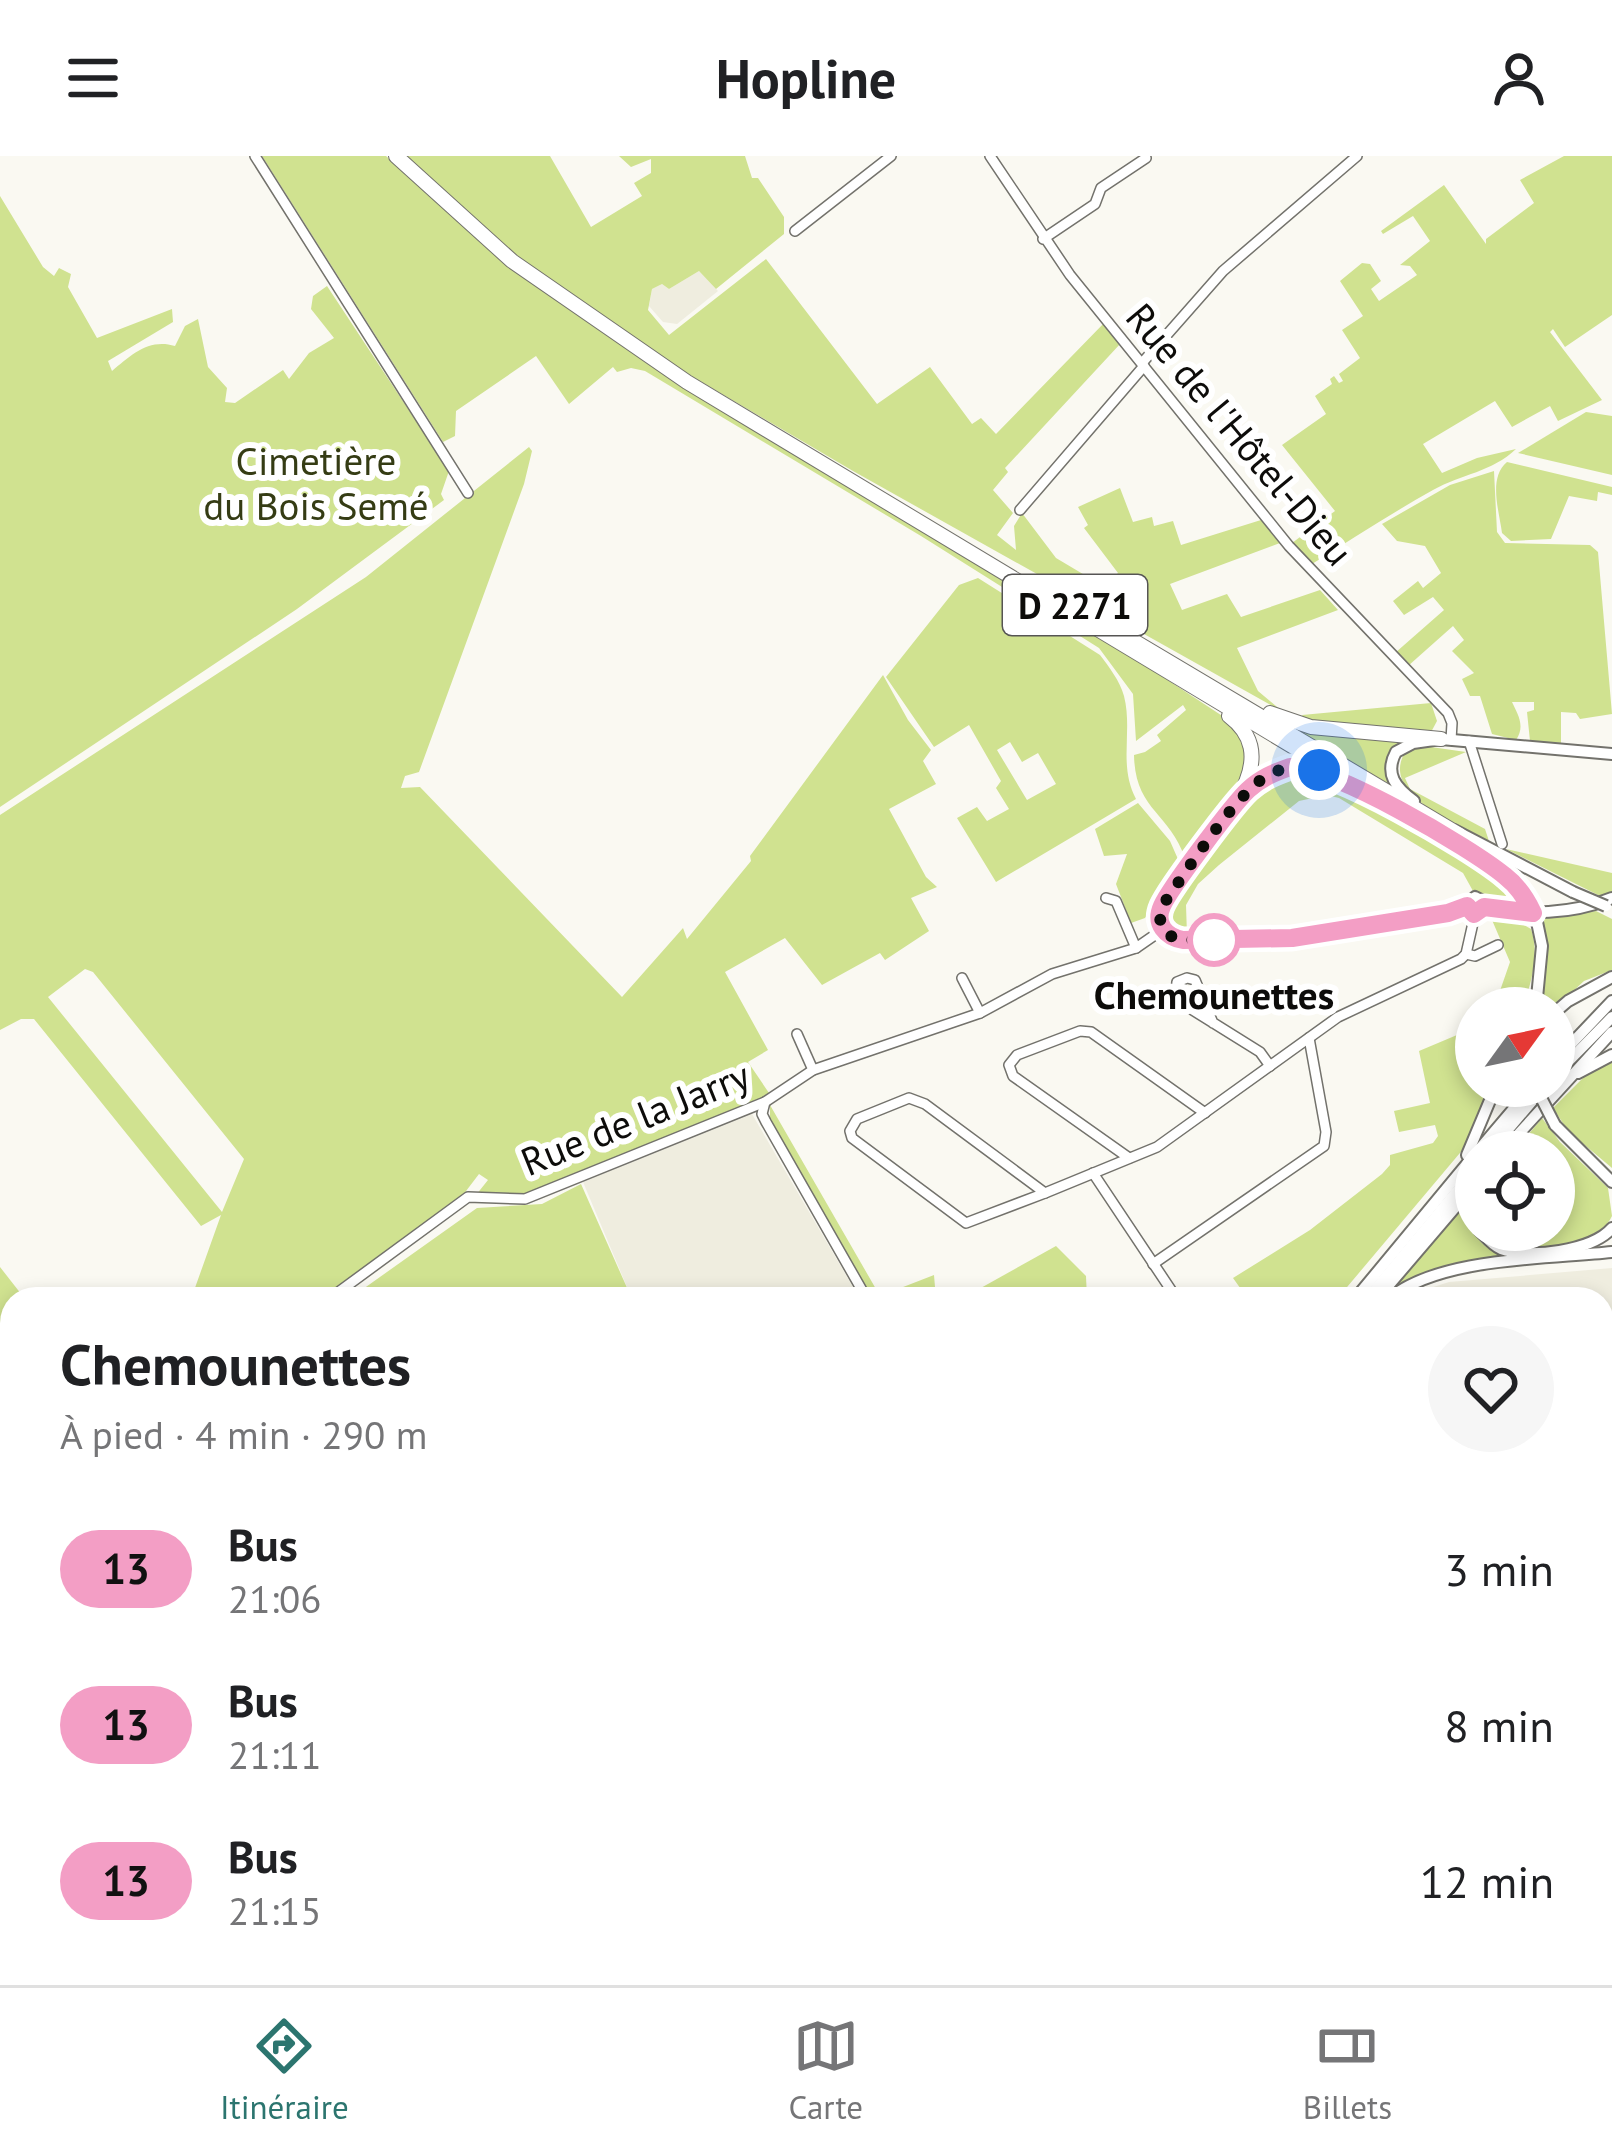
<!DOCTYPE html>
<html lang="fr">
<meta charset="utf-8">
<style>
body{margin:0;font-family:"PT Sans",sans-serif;background:#f6f6f6;color:#202124;height:100vh;display:flex;flex-direction:column;font-size:45px;white-space:nowrap}
*{box-sizing:border-box;margin:0}
p{font-size:39px;color:#757577}
.icon{flex:none;width:66px;height:66px;fill:none;stroke:currentColor;stroke-width:2;stroke-linecap:round;stroke-linejoin:round}
.map{position:relative;flex:1;overflow:hidden}
.side{position:absolute;left:0px;top:1131px;width:1614px;height:699px;display:flex;flex-direction:column;background:#fff;border-radius:36px 36px 0 0;box-shadow:0 6px 18px #0003}
.side>*{flex:none}
.badge{padding:0 24px;border-radius:39px;font-size:42px;line-height:78px}
.needle{width:78px;rotate:57deg}
.controls{position:absolute;left:1455px;top:831px;display:grid;gap:24px}
.controls a{display:grid;place-items:center;width:120px;height:120px;border-radius:50%;background:#fff;box-shadow:0 6px 18px #0003;font-size:60px}
.you{position:absolute;width:60px;height:60px;margin:-30px;border:9px solid #fff;border-radius:50%;background:#1a73e8;box-shadow:0 0 0 18px #1a73e833}
.map>.badge{position:absolute;translate:-50% -50%;box-shadow:0 0 0 6px #fff}
.round{display:grid;place-items:center;flex:none;width:126px;height:126px;border-radius:63px;background:#f6f6f6}
.headline{display:flex;align-items:center;justify-content:space-between;height:204px;padding:0 60px}
h1{font-size:57px;font-weight:800;line-height:90px}
ul{padding:0;list-style:none}
li{display:flex;align-items:center;gap:36px;height:156px;padding:0 60px}
li div{flex:1}
li b{display:block;font-size:45px}
li em{font-style:normal}
li .badge{min-width:132px;font-weight:700;text-align:center}
header{display:flex;justify-content:space-between;align-items:center;height:156px;padding:0 60px;background:#fff;font-size:54px;font-weight:800}
.tabs{display:flex;justify-content:space-around;align-items:center;height:168px;border-top:3px solid #e0e0e0;background:#fff;font-size:33px;color:#757577}
.tabs a{display:grid;justify-items:center;gap:6px}
.tabs .active{color:#2c756f}
.map>svg:first-child{display:block}
.built{fill:#efeddf}
.green{fill:#d0e290;fill-rule:evenodd}
.lines{fill:none;stroke-linecap:round;stroke-linejoin:round}
.minor-casing{stroke:#73726c;stroke-width:12}
.major-casing{stroke:#73726c;stroke-width:14}
.highway-casing{stroke:#73726c;stroke-width:16}
.minor{stroke:#fff;stroke-width:9}
.major{stroke:#fff;stroke-width:10}
.highway{stroke:#fff;stroke-width:14}
.major-bridge-casing{stroke:#73726c;stroke-width:14;stroke-linecap:butt}
.major-bridge{stroke:#fff;stroke-width:10}
.line-casing{stroke:#fff;stroke-width:27}
.line{stroke:#f39ec5;stroke-width:18}
.walk{stroke:#0d0c0a;stroke-width:12;stroke-dasharray:0 21.6}
.stop-dot{fill:#fff;stroke:#f39ec5;stroke-width:6}
.labels{text-anchor:middle;dominant-baseline:central;stroke-width:12;stroke-linejoin:round;paint-order:stroke}
.shield{fill:#fff;stroke:#565554;stroke-width:3}
.shield-label{font-size:36px;font-weight:bold;fill:#0d0c0a}
.street-label{font-size:39px;fill:#0d0c0a;stroke:#fff}
.park-label{font-size:39px;fill:#353c14;stroke:#fff}
.stop-label{font-size:39px;font-weight:bold;fill:#0d0c0a;stroke:#fff}
</style>
<header><svg class="icon" aria-label="menu" viewBox="0 0 24 24"><path d="M4 6h16M4 12h16M4 18h16"/></svg>Hopline<svg class="icon" aria-label="person" viewBox="0 0 24 24"><circle cx="12" cy="8" r="4"/><path d="M4 21q1-7 8-7t8 7"/></svg></header>
<div class="map">
<svg width="1612" height="1829" viewBox="0 0 1612 1829">
<rect width="100%" height="100%" fill="#faf9f2"/>
<g class="built">
<polygon points="699,115 718,135 677,168 663,166 649,150 652,133 662,128 669,133"/>
<polygon points="752,958 860,1143 632,1143 583,1026"/>
<polygon points="1612,1112 1612,1829 1555,1829 1549,1819 1531,1829 1180,1829 1168,1818 1602,1818 1602,1143 1411,1143 1418,1136 1449,1126"/>
</g>
<g class="green">
<path d="M262,0H386L525,122L654,212L1122,494L1230,565L1247,588L1242,626L1191,700L1185,702C1169,656 1135,654 1134,599L1145,596L1161,585L1157,579L1186,554L1183,549L1136,585L1133,538L1099,492L921,380L645,215L631,212L617,216L613,211L569,248L536,200L456,255L455,280L443,286Z"/>
<polygon points="404,0 550,0 591,71 642,40 634,27 651,17 651,3 631,11 619,0 745,0 752,22 758,22 784,61 784,78 716,133 699,115 669,133 662,128 652,133 648,154 669,179 766,103 877,248 930,211 972,268 981,262 996,278 1105,166 1121,187 1005,312 1008,316 993,334 1013,357 997,379 1016,394 1014,370 1022,357 1056,402 1130,446 1116,419 1118,417 1084,372 1088,369 1078,351 1120,332 1133,366 1152,361 1154,370 1173,365 1181,389 1261,364 1280,387 1170,428 1182,454 1227,438 1241,461 1320,434 1338,454 1237,492 1258,535 1283,556 853,315 642,191 495,84"/>
<path d="M1564,0H1612V159L1565,191L1553,173L1550,176L1602,244L1558,265L1550,250L1512,271L1495,245L1423,288L1442,317L1477,302L1516,293C1492,316 1462,318 1433,334C1392,357 1352,383 1312,408L1292,387L1335,355L1282,289L1326,258L1315,240L1332,228L1330,223L1334,220L1339,227L1343,225L1339,218L1360,202L1342,174L1363,160L1340,125L1362,107L1370,108L1381,125L1371,133L1379,145L1417,119L1410,110L1400,109L1430,85L1413,60L1383,78L1381,75L1444,29L1486,88V83L1534,47L1520,24Z"/>
<path d="M0,40L43,111L54,120L59,112L71,118L68,131L97,182L172,153L173,166L108,205L112,215C131,199 149,182 175,190L185,170L198,163L208,211L227,232L225,246L235,247L283,214L289,223L309,197L334,182L311,153L313,140L327,130L449,315L441,338L444,344L297,453L0,651Z"/>
<polygon points="1586,256 1612,260 1612,319 1518,297"/>
<path d="M529,291L532,295L524,328L419,616L405,620L401,632L420,631L622,841L683,772L687,783L751,705L750,700L883,519L908,564L931,594L923,605L936,628L889,653L926,721L937,731L911,742L929,775L885,804L880,797L822,829L785,782L725,816L768,894L748,906L769,937L762,945L525,1040L476,1039L488,1024L479,1018L463,1039L323,1143H191L221,1059L201,1070L34,863H21L0,874V659L366,421ZM85,813L93,816L244,1003L222,1056L48,841Z"/>
<path d="M1507,306L1612,331V339L1598,336L1597,345L1569,340L1551,383L1511,385L1502,377C1499,354 1488,322 1507,306Z"/>
<path d="M1494,315L1497,376L1505,387L1590,389L1598,396L1612,558L1580,563L1576,557L1561,556V587L1530,585L1527,556L1534,554V546H1512C1517,557 1526,570 1516,584L1492,578L1480,540H1470L1462,523L1474,517L1452,495L1464,484L1453,470L1408,510L1395,497L1444,454L1433,441L1404,459L1393,445L1418,425L1423,432L1441,417L1425,390L1397,385L1382,368L1450,329Z"/>
<path d="M978,422L1100,499C1109,511 1120,525 1124,540C1133,576 1118,609 1136,643L996,726L957,662L977,651L987,665L1009,653L996,632L1001,625L969,569L934,591L886,521L959,429ZM1010,586L1022,606L1038,597L1056,628L1027,644L997,594Z"/>
<polygon points="1431,547 1437,565 1430,578 1305,564 1302,559"/>
<polygon points="1280,565 1415,583 1396,592 1393,630"/>
<path d="M1424,590L1466,596L1405,622L1410,633L1485,673L1489,685C1460,668 1377,638 1406,595Z"/>
<path d="M1288,615L1323,619L1491,716L1516,740L1523,754L1473,735L1463,717L1339,642L1327,639L1299,645L1219,709L1198,728L1186,749L1187,779C1141,765 1205,698 1219,678C1230,664 1240,643 1254,632C1263,625 1277,620 1288,615Z"/>
<polygon points="1138,647 1170,685 1181,710 1145,762 1131,767 1116,728 1127,698 1104,700 1095,673"/>
<polygon points="1506,693 1612,717 1612,737 1602,741"/>
<polygon points="1596,755 1612,763 1612,814 1584,825 1554,853 1540,852 1547,792 1542,763"/>
<path d="M1492,764H1515L1531,773C1540,800 1531,826 1523,852H1494L1510,806Z"/>
<polygon points="1476,871 1476,930 1492,930 1470,985 1337,1143 1248,1143 1233,1122 1310,1074 1382,1018 1390,1009 1390,999 1433,987 1438,980 1435,969 1399,976 1394,955 1430,947 1419,895"/>
<polygon points="1612,905 1612,1012 1568,975 1553,952 1595,910"/>
<polygon points="770,949 880,1140 934,1119 936,1143 871,1143 770,965"/>
<path d="M1542,962L1560,986L1608,1032L1612,1060C1600,1088 1535,1097 1507,1090C1497,1088 1492,1081 1484,1074H1554V996H1514Z"/>
<polygon points="581,1028 632,1143 349,1143 477,1052 542,1048"/>
<path d="M1476,1031C1462,1065 1474,1092 1509,1102L1437,1112L1395,1133V1127Z"/>
<polygon points="1056,1090 1086,1120 1087,1143 981,1143 979,1133"/>
<polygon points="0,1111 25,1143 12,1143 12,1818 43,1818 28,1829 0,1829"/>
<polygon points="455,1818 827,1818 818,1829 446,1829"/>
<polygon points="1012,1818 1017,1818 1014,1823 1019,1826 1026,1818 1040,1825 1046,1818 1167,1818 1174,1825 1140,1829 1004,1829"/>
</g>
<g class="lines">
<g class="minor-casing">
<g id="minor">
<polyline points="255,0 468,337"/>
<polyline points="990,0 1070,119 1289,390 1448,557 1452,567 1451,584"/>
<polyline points="795,75 891,0"/>
<polyline points="1043,83 1095,48 1101,32 1146,2"/>
<polyline points="1142,207 1223,115 1357,0"/>
<polyline points="1020,354 1144,210"/>
<polyline points="1469,585 1502,688"/>
<polyline points="1106,742 1116,745 1136,792"/>
<polyline points="1466,798 1475,800 1498,789"/>
<polyline points="962,822 980,857"/>
<polyline points="1213,867 1195,824 1187,822 1177,826 1175,843 1260,896 1270,910"/>
<polyline points="797,878 813,914"/>
<polygon points="909,942 925,948 1045,1037 966,1067 852,982 850,975 857,963"/>
<polyline points="765,946 762,958 766,966 867,1143"/>
<polyline points="1129,1002 1013,920 1009,909 1017,899 1080,875 1091,876 1205,957"/>
<polyline points="1093,1017 1177,1143"/>
<polyline points="1045,1037 1157,991 1338,861 1461,803 1466,798 1475,758"/>
<polyline points="1153,1108 1324,990 1326,976 1309,882"/>
<polyline points="329,1143 468,1041 525,1043 765,946 813,914 980,857 1052,818 1136,792 1162,774"/>
<polyline points="1602,1318 1612,1313"/>
<polyline points="1602,1422 1612,1442"/>
<polyline points="1602,1578 1612,1577"/>
<polyline points="1542,1818 1549,1829"/>
</g>
</g>
<g class="major-casing">
<g id="major">
<path d="M1242,641C1267,614 1296,603 1331,620"/>
<path d="M1414,645C1396,632 1384,618 1396,596L1413,587L1441,583L1612,598"/>
<polyline points="1385,647 1487,707 1518,732"/>
<polyline points="1454,674 1573,736"/>
<polyline points="1162,774 1162,750 1192,710"/>
<path d="M1162,774C1199,806 1393,762 1448,757L1467,750L1475,741L1481,744L1484,751C1528,759 1570,759 1612,742"/>
<polyline points="1536,852 1542,790 1537,766"/>
<polyline points="1554,857 1568,845 1612,821"/>
<polyline points="1554,906 1612,845"/>
<polyline points="1578,917 1612,899"/>
<polyline points="1554,920 1612,861"/>
<polyline points="1555,969 1612,1026"/>
<polyline points="1477,996 1533,930"/>
<polyline points="1489,996 1545,930"/>
<polyline points="1502,996 1612,876"/>
<polyline points="1467,999 1496,930"/>
<polyline points="1476,1044 1472,1056 1476,1067"/>
<path d="M1479,1074C1486,1081 1492,1089 1501,1093C1529,1103 1592,1095 1612,1072"/>
<polyline points="1355,1143 1476,997"/>
<polyline points="1367,1143 1476,1012"/>
<polyline points="1377,1143 1476,1027"/>
<path d="M1389,1143C1438,1101 1548,1103 1612,1096"/>
<polyline points="831,1829 839,1818"/>
<polyline points="843,1829 852,1818"/>
</g>
</g>
<g class="highway-casing">
<g id="highway">
<polyline points="396,0 512,105 687,226 1390,649"/>
<polyline points="1055,438 1460,679"/>
<polyline points="1270,557 1311,571 1441,583"/>
<path d="M1185,711C1216,671 1288,605 1229,560"/>
</g>
</g>
<use href="#minor" class="minor"/>
<use href="#major" class="major"/>
<use href="#highway" class="highway"/>
<g class="major-bridge-casing">
<g id="major-bridge">
<polyline points="1518,732 1537,766"/>
<polyline points="1573,736 1606,750"/>
<polyline points="1535,930 1555,969"/>
</g>
</g>
<use href="#major-bridge" class="major-bridge"/>
</g>
<g class="lines">
<g class="line-casing">
<path id="line" d="M1290,611C1331,610 1470,691 1505,720C1518,730 1526,742 1533,757L1484,751L1474,758L1467,750L1448,757L1292,782L1183,784C1166,781 1154,768 1162,750C1170,732 1233,648 1248,634C1261,622 1273,617 1290,611Z"/>
</g>
<use href="#line" class="line"/>
<path class="walk" d="M1214,784H1183L1167,779L1160,766L1162,750C1186,717 1238,632 1272,617C1288,610 1302,610 1319,614"/>
</g>
<circle class="stop-dot" cx="1214" cy="784" r="24"/>
<g class="labels">
<rect class="shield" x="1003" y="419" width="144" height="60" rx="9"/>
<g class="shield-label">
<text x="1075" y="449">D 2271</text>
</g>
<g class="street-label">
<text transform="translate(1240 278) rotate(50)">Rue de l'Hôtel-Dieu</text>
<text transform="translate(635 962) rotate(-22)">Rue de la Jarry</text>
</g>
<g class="park-label">
<text x="316" y="304">Cimetière<tspan x="316" dy="45">du Bois Semé</tspan></text>
</g>
<g class="stop-label">
<text x="1214" y="838">Chemounettes</text>
</g>
</g>
</svg>
<div class="controls">
<a><svg class="needle" viewBox="-14 -14 28 28"><path d="M0-13l5 13h-10z" fill="#e53935"/><path d="M0 13l5-13h-10z" fill="#757577"/></svg></a>
<a><svg class="icon" aria-label="locate" viewBox="0 0 24 24"><circle cx="12" cy="12" r="6"/><path d="M12 2v4M12 18v4M2 12h4M18 12h4"/></svg></a>
</div>
<div class="you" style="left:1319px;top:614px"></div>
<section class="side">
<div class="headline"><div><h1>Chemounettes</h1><p>À pied · 4 min · 290 m</p></div><a class="round"><svg class="icon" aria-label="heart" viewBox="0 0 24 24"><path d="M12 20l-8-8c-3-5 5-10 8-4 3-6 11-1 8 4z"/></svg></a></div>
<ul>
<li><span class="badge" style="background:#f39ec5;color:#111">13</span><div><b>Bus</b><p>21:06</p></div><em>3 min</em></li>
<li><span class="badge" style="background:#f39ec5;color:#111">13</span><div><b>Bus</b><p>21:11</p></div><em>8 min</em></li>
<li><span class="badge" style="background:#f39ec5;color:#111">13</span><div><b>Bus</b><p>21:15</p></div><em>12 min</em></li>
</ul>
</section>
</div>
<nav class="tabs">
<a class="active"><svg class="icon" aria-label="directions" viewBox="0 0 24 24"><path d="M12 3l9 9-9 9-9-9zM9 14v-3h6M13 9l2 2-2 2"/></svg>Itinéraire</a>
<a><svg class="icon" aria-label="map" viewBox="0 0 24 24"><path d="M3 6l6-2 6 2 6-2v14l-6 2-6-2-6 2zM9 4v14M15 6v14"/></svg>Carte</a>
<a><svg class="icon" aria-label="tickets" viewBox="0 0 24 24"><path d="M3 7h18v10H3zM15 7v10"/></svg>Billets</a>
</nav>
